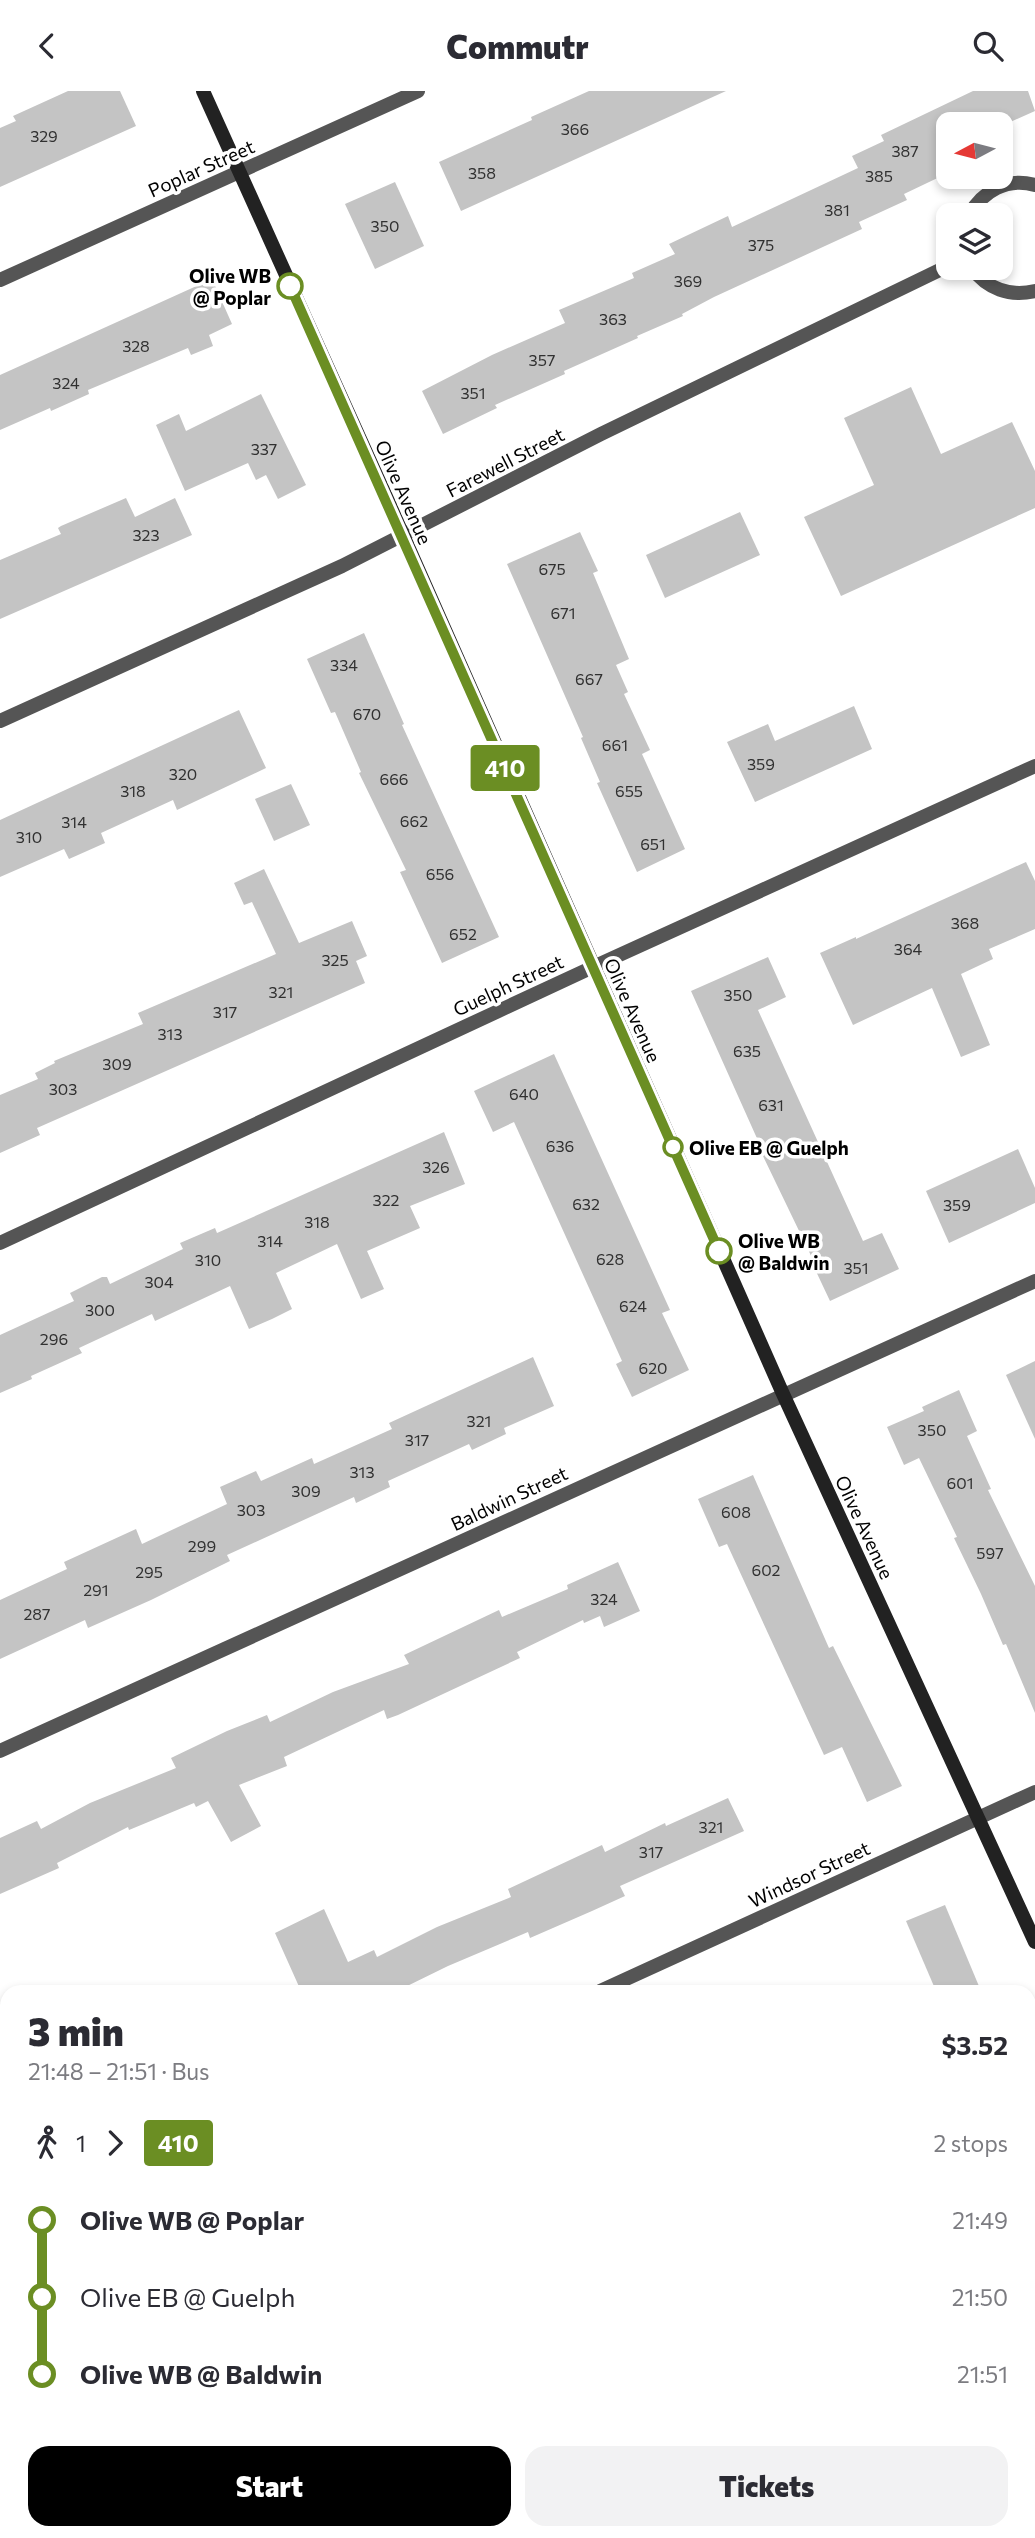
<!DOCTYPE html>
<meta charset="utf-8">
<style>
body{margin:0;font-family:Commissioner,sans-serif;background:#f2f2f3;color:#2b2b33;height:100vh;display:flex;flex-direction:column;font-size:26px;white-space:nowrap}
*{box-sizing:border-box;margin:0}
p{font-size:23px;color:#7c7c81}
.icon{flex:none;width:38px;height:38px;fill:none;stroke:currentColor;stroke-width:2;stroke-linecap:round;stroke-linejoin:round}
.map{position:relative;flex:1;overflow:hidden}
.drawer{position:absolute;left:0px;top:1894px;width:1036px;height:555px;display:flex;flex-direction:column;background:#fff;border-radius:21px 21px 0 0;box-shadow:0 4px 10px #0003}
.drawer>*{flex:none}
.badge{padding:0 14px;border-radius:5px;font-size:24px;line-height:46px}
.needle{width:46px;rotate:263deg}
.buttons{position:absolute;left:936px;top:21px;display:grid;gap:14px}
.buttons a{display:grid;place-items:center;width:77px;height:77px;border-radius:14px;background:#fff;box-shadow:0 4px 10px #0003;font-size:35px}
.map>.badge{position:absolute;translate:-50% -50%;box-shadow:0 0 0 4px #fff}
.legs{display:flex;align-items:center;gap:10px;height:77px;padding:0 28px;font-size:23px}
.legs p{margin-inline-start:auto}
.headline{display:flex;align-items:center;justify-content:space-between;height:119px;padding:0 28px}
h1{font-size:38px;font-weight:800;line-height:52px}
.button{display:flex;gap:14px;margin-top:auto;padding:14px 28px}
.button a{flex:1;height:80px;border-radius:21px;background:#000;color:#fff;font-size:28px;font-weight:800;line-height:80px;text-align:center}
.button a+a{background:#f2f2f3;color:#2b2b33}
ul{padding:0 28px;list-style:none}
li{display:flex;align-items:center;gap:24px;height:77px;font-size:26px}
li i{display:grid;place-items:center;width:10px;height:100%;margin:0 9px;background:currentColor}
li i::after{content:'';width:18px;height:18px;margin:-9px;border:5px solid;border-radius:50%;background:#fff}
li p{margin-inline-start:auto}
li:first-child i{background:linear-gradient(#0000 50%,currentColor 0)}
li:last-child i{background:linear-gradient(currentColor 50%,#0000 0)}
header{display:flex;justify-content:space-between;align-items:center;height:91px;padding:0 28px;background:#fff;font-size:32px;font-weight:800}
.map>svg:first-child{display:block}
.building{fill:#c4c4c4}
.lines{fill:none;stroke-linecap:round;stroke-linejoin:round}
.minor{stroke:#555;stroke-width:14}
.secondary{stroke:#222;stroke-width:14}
.line-1-casing{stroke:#fff;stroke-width:16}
.line-1{stroke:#6b8e23;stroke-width:10}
.stop-1-dot{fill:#fff;stroke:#6b8e23;stroke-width:3.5}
.labels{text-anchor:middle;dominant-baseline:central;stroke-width:7;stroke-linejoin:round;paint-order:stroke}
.number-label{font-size:16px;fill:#313131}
.street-label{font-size:19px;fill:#000;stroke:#fff}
.stop-label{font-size:19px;font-weight:bold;fill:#000;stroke:#fff;text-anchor:start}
</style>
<header><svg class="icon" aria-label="back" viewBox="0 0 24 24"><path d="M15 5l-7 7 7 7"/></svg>Commutr<svg class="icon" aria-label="search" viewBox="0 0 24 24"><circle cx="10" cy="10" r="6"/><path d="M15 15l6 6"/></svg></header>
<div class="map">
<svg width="1035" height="2447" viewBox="0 0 1035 2447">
<rect width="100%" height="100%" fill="#fff"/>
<g class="building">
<polygon points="68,0 120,0 136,35 0,96 0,37 16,30 13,25"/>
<polygon points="589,0 726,0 461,120 439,71 532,29 531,26"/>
<polygon points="973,0 1028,0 1035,20 1006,33 948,33 948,82 904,103 907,109 859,131 862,138 714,206 682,223 683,225 637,245 638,247 564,280 565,283 495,314 497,317 443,343 422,300 492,264 565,232 559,219 634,187 632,182 675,163 669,153 728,125 732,136 858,77 852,65 884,50 881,44"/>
<polygon points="395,91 424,155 375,178 345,113"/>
<polygon points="212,188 232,233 209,244 213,255 191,264 188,257 88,299 89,303 51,320 50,317 0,339 0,284"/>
<polygon points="911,296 941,363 1012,331 1035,380 1035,417 841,505 804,426 874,394 844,327"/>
<polygon points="261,303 306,394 278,408 266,384 256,389 248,372 185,400 156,334 179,323 186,340"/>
<polygon points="126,407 135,426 175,407 192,444 0,528 0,469 61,443 58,437 61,435"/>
<polygon points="740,421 760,464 665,507 646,464"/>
<polygon points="580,441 598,480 593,482 629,568 616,574 628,601 624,603 650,659 642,663 685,758 637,781 597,692 600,691 581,647 583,646 507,473"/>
<polygon points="364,542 404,633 402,634 499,846 442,872 400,781 406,779 359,682 361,681 335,621 331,622 307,568"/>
<polygon points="854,615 872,658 755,711 727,651 768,633 775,650"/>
<polygon points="239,619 266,677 177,719 173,709 101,742 105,752 69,768 64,758 0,786 0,729"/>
<polygon points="291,693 310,734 274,750 255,708"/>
<polygon points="1026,771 1035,790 1035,838 989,858 993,868 961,883 990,954 961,966 932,897 853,934 820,862 856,846 856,848"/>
<polygon points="264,778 299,852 352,830 367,865 356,870 365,892 37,1037 40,1044 0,1062 0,1004 38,988 35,982 55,972 54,970 143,933 138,922 276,863 252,811 244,814 234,792"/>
<polygon points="768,866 786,906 758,919 863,1150 882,1142 899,1178 830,1210 813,1174 815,1173 762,1063 764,1063 691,900"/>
<polygon points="554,963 670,1219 662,1222 689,1279 632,1306 616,1273 622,1270 514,1031 493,1041 474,1000"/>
<polygon points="444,1041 465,1093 410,1115 420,1137 367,1160 384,1198 361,1208 337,1153 276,1182 292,1218 272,1228 249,1238 230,1195 155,1230 152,1223 79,1257 82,1262 31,1285 32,1288 0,1302 0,1244 74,1210 70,1202 102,1186 107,1186 110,1193 183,1158 180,1152 215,1137 217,1142"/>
<polygon points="1018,1058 1035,1097 1035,1112 949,1152 926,1100"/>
<polygon points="533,1266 554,1315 504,1337 506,1343 472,1359 469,1353 388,1390 390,1396 356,1412 354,1406 227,1464 230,1470 151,1509 88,1537 85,1529 0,1568 0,1509 67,1478 64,1471 136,1438 142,1453 227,1413 220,1396 256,1380 261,1390 312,1367 314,1373 392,1338 389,1332"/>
<polygon points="1035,1270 1035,1348 1006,1284"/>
<polygon points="959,1299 977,1340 967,1345 991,1398 988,1399 1035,1495 1035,1622 1006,1553 1003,1554 981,1503 954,1447 957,1446 919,1367 904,1374 887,1336 924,1320 922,1316"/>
<polygon points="753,1384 829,1557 833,1555 902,1695 867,1711 842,1656 824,1664 727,1453 719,1456 698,1408"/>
<polygon points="618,1471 640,1520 604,1536 600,1525 584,1532 583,1529 517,1561 520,1567 398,1624 387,1628 384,1619 284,1666 287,1675 239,1694 261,1735 231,1751 208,1710 196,1716 194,1712 129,1739 128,1736 57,1772 59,1777 0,1803 0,1747 37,1730 41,1738 90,1712 176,1677 171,1667 227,1640 267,1624 270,1631 333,1601 409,1573 404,1564 499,1519 502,1526 568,1498 567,1494"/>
<polygon points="728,1707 744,1740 620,1795 625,1805 592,1820 530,1847 528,1841 448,1875 397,1900 301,1900 275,1842 324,1818 348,1871 374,1859 377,1866 437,1836 511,1806 508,1798 602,1754 605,1761 665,1732 666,1735"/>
<polygon points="945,1814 981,1900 936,1900 906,1830"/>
</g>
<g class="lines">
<g class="minor">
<path d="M969,124C983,100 1007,86 1035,94"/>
<path d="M972,177C987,198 1010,206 1035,200"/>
<polyline points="0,189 418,0"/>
<polyline points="0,630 342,475 601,343 948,175"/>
<polyline points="0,1152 593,876 1035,675"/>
<polyline points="0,1660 1035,1190"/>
<polyline points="600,1900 1035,1701"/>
<polyline points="0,2177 7,2174"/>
</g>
<g class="secondary">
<polyline points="203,0 387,408 783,1303 1035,1851"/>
<polyline points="1029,2220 1035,2217"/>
<polyline points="542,2447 554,2441"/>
</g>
</g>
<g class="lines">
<g class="line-1-casing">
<polyline id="line-1" points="290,195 719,1160"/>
</g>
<use href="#line-1" class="line-1"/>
</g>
<g class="stop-1-dot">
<circle cx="290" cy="195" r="12"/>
<circle cx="673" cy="1056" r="9"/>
<circle cx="719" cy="1160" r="12"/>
</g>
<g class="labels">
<g class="number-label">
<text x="575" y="37">366</text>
<text x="44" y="44">329</text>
<text x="905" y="59">387</text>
<text x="482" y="81">358</text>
<text x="879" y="84">385</text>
<text x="837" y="118">381</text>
<text x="385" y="134">350</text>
<text x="761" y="153">375</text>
<text x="688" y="189">369</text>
<text x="613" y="227">363</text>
<text x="136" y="254">328</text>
<text x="542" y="268">357</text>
<text x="66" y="291">324</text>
<text x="473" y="301">351</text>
<text x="264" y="357">337</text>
<text x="146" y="443">323</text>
<text x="552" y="477">675</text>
<text x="563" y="521">671</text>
<text x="344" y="573">334</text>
<text x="589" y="587">667</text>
<text x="367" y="622">670</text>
<text x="615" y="653">661</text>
<text x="761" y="672">359</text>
<text x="183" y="682">320</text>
<text x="394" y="687">666</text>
<text x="133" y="699">318</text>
<text x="629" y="699">655</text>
<text x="414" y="729">662</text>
<text x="74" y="730">314</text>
<text x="29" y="745">310</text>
<text x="653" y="752">651</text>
<text x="440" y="782">656</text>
<text x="965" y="831">368</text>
<text x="463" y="842">652</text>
<text x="908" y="857">364</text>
<text x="335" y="868">325</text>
<text x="281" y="900">321</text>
<text x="738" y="903">350</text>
<text x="225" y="920">317</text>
<text x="170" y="942">313</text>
<text x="747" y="959">635</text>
<text x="117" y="972">309</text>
<text x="63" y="997">303</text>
<text x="524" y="1002">640</text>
<text x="771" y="1013">631</text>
<text x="560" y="1054">636</text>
<text x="436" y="1075">326</text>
<text x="386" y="1108">322</text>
<text x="586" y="1112">632</text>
<text x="957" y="1113">359</text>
<text x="317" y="1130">318</text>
<text x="270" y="1149">314</text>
<text x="610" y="1167">628</text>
<text x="208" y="1168">310</text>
<text x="856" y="1176">351</text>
<text x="159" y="1190">304</text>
<text x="633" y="1214">624</text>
<text x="100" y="1218">300</text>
<text x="54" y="1247">296</text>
<text x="653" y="1276">620</text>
<text x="479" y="1329">321</text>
<text x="932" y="1338">350</text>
<text x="417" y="1348">317</text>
<text x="362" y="1380">313</text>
<text x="960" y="1391">601</text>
<text x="306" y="1399">309</text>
<text x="251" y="1418">303</text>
<text x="736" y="1420">608</text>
<text x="202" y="1454">299</text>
<text x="990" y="1461">597</text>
<text x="766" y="1478">602</text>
<text x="149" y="1480">295</text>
<text x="96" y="1498">291</text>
<text x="604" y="1507">324</text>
<text x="37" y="1522">287</text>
<text x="711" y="1735">321</text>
<text x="651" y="1760">317</text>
</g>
<g class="street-label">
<text transform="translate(201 77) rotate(-24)">Poplar Street</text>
<text transform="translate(505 371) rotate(-27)">Farewell Street</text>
<text transform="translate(404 401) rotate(66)">Olive Avenue</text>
<text transform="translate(508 894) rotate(-25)">Guelph Street</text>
<text transform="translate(633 919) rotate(66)">Olive Avenue</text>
<text transform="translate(509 1407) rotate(-25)">Baldwin Street</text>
<text transform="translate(865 1436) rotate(65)">Olive Avenue</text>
<text transform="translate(809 1783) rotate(-25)">Windsor Street</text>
</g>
<g class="stop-label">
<text x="271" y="184" text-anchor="end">Olive WB<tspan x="271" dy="22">@ Poplar</tspan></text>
<text x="689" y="1056">Olive EB @ Guelph</text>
<text x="738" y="1149">Olive WB<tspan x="738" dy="22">@ Baldwin</tspan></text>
</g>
</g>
</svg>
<div class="buttons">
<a><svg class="needle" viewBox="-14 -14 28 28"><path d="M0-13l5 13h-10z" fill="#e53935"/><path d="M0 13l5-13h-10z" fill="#7c7c81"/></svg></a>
<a><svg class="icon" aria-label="layers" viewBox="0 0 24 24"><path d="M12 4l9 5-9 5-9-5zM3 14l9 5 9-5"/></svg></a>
</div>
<b class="badge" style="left:505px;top:677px;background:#6b8e23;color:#fff">410</b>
<section class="drawer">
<div class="headline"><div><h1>3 min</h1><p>21:48 – 21:51 · Bus</p></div><b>$3.52</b></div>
<div class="legs"><svg class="icon" aria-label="walk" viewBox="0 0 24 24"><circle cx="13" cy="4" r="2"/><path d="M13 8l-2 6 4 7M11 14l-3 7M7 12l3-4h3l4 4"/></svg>1<svg class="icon" aria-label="forward" viewBox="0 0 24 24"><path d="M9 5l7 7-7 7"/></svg><b class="badge" style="background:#6b8e23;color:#fff">410</b><p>2 stops</p></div>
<ul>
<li><i style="color:#6b8e23"></i><b>Olive WB @ Poplar</b><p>21:49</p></li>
<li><i style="color:#6b8e23"></i><span>Olive EB @ Guelph</span><p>21:50</p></li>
<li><i style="color:#6b8e23"></i><b>Olive WB @ Baldwin</b><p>21:51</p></li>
</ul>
<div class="button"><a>Start</a><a>Tickets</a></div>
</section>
</div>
